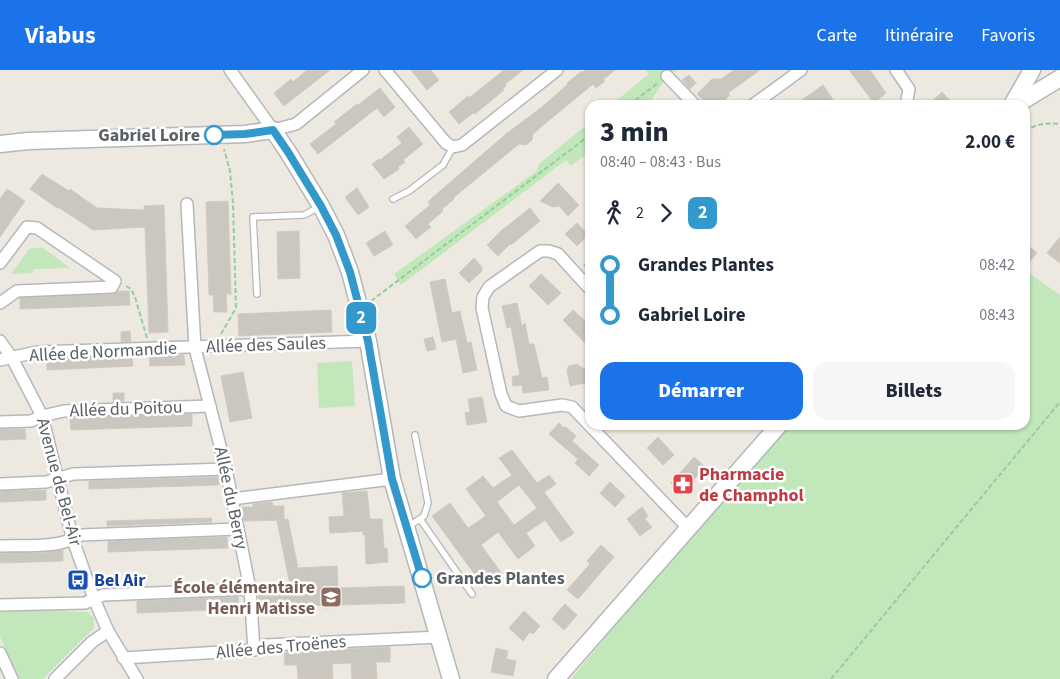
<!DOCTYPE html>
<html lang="fr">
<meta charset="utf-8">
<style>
body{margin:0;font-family:"Source Sans 3",sans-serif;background:#f6f6f7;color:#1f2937;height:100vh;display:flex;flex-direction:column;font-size:19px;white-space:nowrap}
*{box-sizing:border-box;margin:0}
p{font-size:16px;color:#747a83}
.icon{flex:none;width:28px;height:28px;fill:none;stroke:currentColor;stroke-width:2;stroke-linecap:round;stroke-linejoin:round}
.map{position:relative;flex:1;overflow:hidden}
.sheet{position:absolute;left:585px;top:30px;width:445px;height:330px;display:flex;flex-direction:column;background:#fff;border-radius:15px;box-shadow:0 1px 4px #0004}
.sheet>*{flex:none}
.badge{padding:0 10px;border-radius:8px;font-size:18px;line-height:32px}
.map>.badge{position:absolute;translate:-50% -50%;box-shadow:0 0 0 2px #fff}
.legs{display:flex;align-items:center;gap:8px;height:55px;padding:0 15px;font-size:16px}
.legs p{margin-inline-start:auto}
.summary{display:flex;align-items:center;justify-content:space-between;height:85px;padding:0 15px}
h1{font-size:28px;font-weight:800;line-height:38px}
.cta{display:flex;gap:10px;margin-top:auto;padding:10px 15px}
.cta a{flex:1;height:58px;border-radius:15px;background:#1a73e8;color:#fff;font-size:20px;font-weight:800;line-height:58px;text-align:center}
.cta a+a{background:#f6f6f7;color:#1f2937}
ul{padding:0 15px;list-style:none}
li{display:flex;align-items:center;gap:18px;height:50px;font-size:19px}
li i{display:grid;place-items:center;width:8px;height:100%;margin:0 6px;background:currentColor}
li i::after{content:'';width:12px;height:12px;margin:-6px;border:4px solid;border-radius:50%;background:#fff}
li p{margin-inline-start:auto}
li:first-child i{background:linear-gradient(#0000 50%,currentColor 0)}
li:last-child i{background:linear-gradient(currentColor 50%,#0000 0)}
header{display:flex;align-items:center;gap:30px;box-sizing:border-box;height:70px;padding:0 25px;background:#1a73e8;color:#fff}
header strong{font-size:24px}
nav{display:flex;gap:28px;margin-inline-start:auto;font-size:18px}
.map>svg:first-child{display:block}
.green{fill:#c1e7bb}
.building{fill:#cac6c0;stroke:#d2cabf;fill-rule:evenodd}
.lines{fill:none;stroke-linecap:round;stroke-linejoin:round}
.lane-casing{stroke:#b4b8bc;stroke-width:8}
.street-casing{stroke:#b4b8bc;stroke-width:14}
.secondary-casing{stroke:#b2b8bc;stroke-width:19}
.path{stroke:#97cd9e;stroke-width:2;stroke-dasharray:5 2.5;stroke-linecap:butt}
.lane{stroke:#fff;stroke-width:5.5}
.street{stroke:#fff;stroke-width:11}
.secondary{stroke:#fff;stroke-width:16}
.line-1-casing{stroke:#fff;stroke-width:11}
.line-1{stroke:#39c;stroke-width:8}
.stop-1-dot{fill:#fff;stroke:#39c;stroke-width:2.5}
.labels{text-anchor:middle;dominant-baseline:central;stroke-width:5;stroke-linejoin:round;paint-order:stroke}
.stop-label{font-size:18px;font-weight:bold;fill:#595f63;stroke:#fff;text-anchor:end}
.street-label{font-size:18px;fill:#595f63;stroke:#fff}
.health-label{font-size:18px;font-weight:bold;fill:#be3a42;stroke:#fff;text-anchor:start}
.transit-label{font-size:18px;font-weight:bold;fill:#164399;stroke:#fff;text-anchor:start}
.education-label{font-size:18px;font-weight:bold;fill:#785e54;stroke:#fff;text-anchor:end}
</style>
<header>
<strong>Viabus</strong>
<nav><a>Carte</a><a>Itinéraire</a><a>Favoris</a></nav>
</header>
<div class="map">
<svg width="1060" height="609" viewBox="0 0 1060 609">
<rect width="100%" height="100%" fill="#ede9e1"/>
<g class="green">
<polygon points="645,0 677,0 667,6 648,35 611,35 649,4"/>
<polygon points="590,52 590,81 571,96 566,90 401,215 394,204 537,101 539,94"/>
<polygon points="42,177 70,198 34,199 33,203 11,204 29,179"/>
<polygon points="1025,200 1060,225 1060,609 571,609 782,355 1025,355"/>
<polygon points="352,291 355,336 319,338 317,293"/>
<polygon points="5,540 87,542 94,548 94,558 43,609 20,609 0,567 0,541"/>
</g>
<g class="building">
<polygon points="307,0 330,0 284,36 274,23 291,9 293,12"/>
<polygon points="411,0 431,0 439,10 427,20"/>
<polygon points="504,0 523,0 505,14 506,16 502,19 504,20 475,44 473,43 459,54 449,42 468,26 469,28"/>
<polygon points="586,0 615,0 603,10 605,11 596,18 593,14 541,57 533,64 532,70 526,75 519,74 453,128 454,129 442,139 443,141 428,154 431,157 416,169 405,156 430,135 428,132 432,128 506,64 542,37 568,14 567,13 582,1 583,2"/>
<polygon points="734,0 760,0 728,23 730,25 720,35 708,35 697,24 712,9 721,9"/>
<polygon points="849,0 870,0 886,23 874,33"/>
<polygon points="689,5 696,13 690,19 682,10"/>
<polygon points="823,15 834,31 828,35 795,35"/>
<polygon points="380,18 395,37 384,47 377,38 318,84 310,74 336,54 334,52 357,34 358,35"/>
<polygon points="942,22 954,35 928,35"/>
<polygon points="409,57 423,74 403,90 405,92 398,97 399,99 384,109 372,94 379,89 380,90 402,73 397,67"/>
<polygon points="42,104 69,121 70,119 97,138 144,140 144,136 164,135 168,262 149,263 145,157 93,160 58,137 57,138 30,119"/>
<polygon points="558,113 579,135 568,146 559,136 553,137 540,131"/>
<polygon points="357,118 369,137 358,145 345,127"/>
<polygon points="7,119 25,131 0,167 0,129"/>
<polygon points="228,131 231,224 226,224 227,242 214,242 213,225 209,225 206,132"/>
<polygon points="530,138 540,151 511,175 510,174 498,186 487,175 501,161"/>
<polygon points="577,153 588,165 577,176 565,164"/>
<polygon points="299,161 300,208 278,209 277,162"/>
<polygon points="385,161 393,175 374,186 366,173"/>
<polygon points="1060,167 1060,193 1047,183"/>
<polygon points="1025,173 1037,183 1025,197"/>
<polygon points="474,188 482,197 482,201 469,213 459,203"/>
<polygon points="541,204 561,223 548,235 529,216"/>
<polygon points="445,209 452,243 460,241 467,273 471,272 477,300 463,303 456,269 442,272 430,212"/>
<polygon points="118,221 129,221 130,235 20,239 20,228 112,224"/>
<polygon points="517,233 522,256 525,253 529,274 534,274 542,308 547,307 549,320 523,323 522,315 513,316 512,307 520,305 511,257 507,258 502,236"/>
<polygon points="331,240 332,262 239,266 238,244"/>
<polygon points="573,240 590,255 590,268 585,273 563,250"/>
<polygon points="130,261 131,271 121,272 121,262"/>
<polygon points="433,267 436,279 427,281 424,269"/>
<polygon points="184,285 185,295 150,296 149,286"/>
<polygon points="132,286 133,296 47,300 47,289"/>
<polygon points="577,294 584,299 587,298 590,312 570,316 567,300 569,296"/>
<polygon points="243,302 252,348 230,352 221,306"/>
<polygon points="113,323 124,323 124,331 113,332"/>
<polygon points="482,327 487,352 467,355 465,343 470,342 468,329"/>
<polygon points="192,344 192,356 71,360 70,348"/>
<polygon points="559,353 564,358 566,357 576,366 572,371 599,395 589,406 575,393 578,389 549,364"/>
<polygon points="0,359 25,359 26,369 0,370"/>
<polygon points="658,367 674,385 663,395 647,378"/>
<path d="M512,380L537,413L549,405L556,414L544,422L574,463L561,472L545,450L526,463L535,476L518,489L498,462L481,475L502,504L484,517L432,446L450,433L468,458L486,446L466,419L483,406L493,418L512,405L499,388ZM519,415L537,438L514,455L497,432Z"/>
<polygon points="694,387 705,397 682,423 671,413"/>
<polygon points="219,407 219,415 89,419 89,411"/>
<polygon points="610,412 625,426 615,437 600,423"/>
<polygon points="46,420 46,430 0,432 0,421"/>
<polygon points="367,421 370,449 382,449 384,478 387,478 388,492 366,494 365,465 363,465 363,461 330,463 329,447 344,446 342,423"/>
<polygon points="272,432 273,436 284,436 284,450 288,449 298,498 337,496 338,518 404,516 405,533 338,535 338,537 325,538 325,535 259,537 258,521 291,520 277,451 283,450 244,451 241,437 253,437 253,434"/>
<polygon points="642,437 648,446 645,449 652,457 640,466 627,449"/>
<polygon points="211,448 212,452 107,456 107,451"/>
<polygon points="227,467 228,478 108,482 108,471"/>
<polygon points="601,475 614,487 578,529 567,520 590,494 587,491"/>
<polygon points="63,480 63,491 0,493 0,483 42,483"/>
<polygon points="238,527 239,539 137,543 137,531"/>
<polygon points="565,534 577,545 564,560 552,549"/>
<polygon points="524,541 540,556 533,564 530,562 523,571 509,558"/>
<polygon points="390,577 390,592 376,592 377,609 352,609 351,593 332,594 333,609 298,609 297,595 285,595 284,582"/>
<polygon points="496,578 508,581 506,589 516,591 513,606 491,602"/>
</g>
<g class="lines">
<g class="lane-casing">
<g id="lane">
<polyline points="393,129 409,121 443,95 453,77"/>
<polyline points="257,224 253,147 304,145 319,137"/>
<polyline points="420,449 472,524"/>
<polyline points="408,457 424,446 428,433 415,365"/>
</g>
</g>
<g class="street-casing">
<g id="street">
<polyline points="230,0 273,60 296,54 363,0"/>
<polyline points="385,0 446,73 453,77 462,75 557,0"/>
<polyline points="896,0 909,19 906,35"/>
<polyline points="667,6 695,35"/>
<polyline points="753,35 801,0"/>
<polyline points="187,134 195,278 226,399 250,519 254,580"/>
<polyline points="0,193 27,157 37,158 115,211 112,217 17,221 0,233"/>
<polyline points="590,219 558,184 549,181 540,181 489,217 483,227 482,238 501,324 506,336 519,341 562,335 572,337 689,459"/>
<polyline points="0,271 12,288 42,346 73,470 94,529 108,561 137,609"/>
<polyline points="0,290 37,282 368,271"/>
<polyline points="0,352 31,351 42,346 64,341 210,336"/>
<polyline points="0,414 46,412 73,404 226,399"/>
<polyline points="232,429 392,409"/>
<path d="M0,476C27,475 58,479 81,465L238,459"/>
<polyline points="0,535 85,533 103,525 250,519"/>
<polyline points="0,583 12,609"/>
<polyline points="123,588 254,580 265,575 440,567"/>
<polyline points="55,609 92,572 108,561"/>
</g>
</g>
<g class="secondary-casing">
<g id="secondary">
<polyline points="1012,35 1032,0"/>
<polyline points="1016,35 1060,8"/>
<polyline points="0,74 28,71 245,64 273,60 288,82 321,136 336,165 350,202 368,271 392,409 451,609"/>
<polyline points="556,609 779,355"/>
</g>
</g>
<g class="path">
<polyline points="629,35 658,13"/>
<path d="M1025,62C1036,53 1046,53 1060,54"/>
<polyline points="584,196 590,191"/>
<polyline points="126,216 131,219 135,227 147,268"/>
<polyline points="371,231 590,65"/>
<polyline points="221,264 236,238 233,133 230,101 224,79"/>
<polyline points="831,609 1060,332"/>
</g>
<use href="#lane" class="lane"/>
<use href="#street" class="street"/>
<use href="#secondary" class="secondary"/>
</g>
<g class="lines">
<g class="line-1-casing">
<polyline id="line-1" points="214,65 245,64 273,60 288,82 321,136 336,165 350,202 368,271 392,409 422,508"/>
</g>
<use href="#line-1" class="line-1"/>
</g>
<defs>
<g id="pharmacy-square" transform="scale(1.125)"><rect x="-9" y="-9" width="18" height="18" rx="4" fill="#e0444e" stroke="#fff"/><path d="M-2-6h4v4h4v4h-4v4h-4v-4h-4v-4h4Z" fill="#fff"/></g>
<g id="bus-square" transform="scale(1.125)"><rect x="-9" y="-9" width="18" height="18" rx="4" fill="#1a4fb4" stroke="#fff"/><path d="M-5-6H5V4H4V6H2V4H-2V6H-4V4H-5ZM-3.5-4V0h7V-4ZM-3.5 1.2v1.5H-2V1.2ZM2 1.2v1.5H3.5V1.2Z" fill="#fff"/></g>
<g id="school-square" transform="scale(1.125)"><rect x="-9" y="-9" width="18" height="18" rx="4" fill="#8d6e63" stroke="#fff"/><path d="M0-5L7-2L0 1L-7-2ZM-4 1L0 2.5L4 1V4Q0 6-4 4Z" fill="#fff"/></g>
</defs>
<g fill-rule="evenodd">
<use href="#pharmacy-square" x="683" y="414"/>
<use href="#bus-square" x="78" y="510"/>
<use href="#school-square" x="331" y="527"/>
</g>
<g class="stop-1-dot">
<circle cx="214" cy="65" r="9"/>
<circle cx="422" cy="508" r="9"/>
</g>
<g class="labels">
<g class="stop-label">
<text x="200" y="65">Gabriel Loire</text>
<text x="436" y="508" text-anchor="start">Grandes Plantes</text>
</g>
<g class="street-label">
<text transform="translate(266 275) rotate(-2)">Allée des Saules</text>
<text transform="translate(103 282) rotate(-3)">Allée de Normandie</text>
<text transform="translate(126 339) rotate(-2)">Allée du Poitou</text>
<text transform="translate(59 412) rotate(75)">Avenue de Bel-Air</text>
<text transform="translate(231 428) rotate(78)">Allée du Berry</text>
<text transform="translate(281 577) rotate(-5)">Allée des Troënes</text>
</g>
<g class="health-label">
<text x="699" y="404">Pharmacie<tspan x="699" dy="21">de Champhol</tspan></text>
</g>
<g class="transit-label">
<text x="94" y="510">Bel Air</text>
</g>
<g class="education-label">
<text x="315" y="517">École élémentaire<tspan x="315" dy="21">Henri Matisse</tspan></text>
</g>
</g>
</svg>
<b class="badge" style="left:361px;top:248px;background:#39c;color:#fff">2</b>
<section class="sheet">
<div class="summary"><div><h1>3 min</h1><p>08:40 – 08:43 · Bus</p></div><b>2.00 €</b></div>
<div class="legs"><svg class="icon" aria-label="walk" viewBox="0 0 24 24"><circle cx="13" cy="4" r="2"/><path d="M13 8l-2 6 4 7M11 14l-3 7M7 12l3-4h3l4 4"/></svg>2<svg class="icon" aria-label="forward" viewBox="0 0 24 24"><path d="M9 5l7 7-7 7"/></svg><b class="badge" style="background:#39c;color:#fff">2</b></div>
<ul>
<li><i style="color:#39c"></i><b>Grandes Plantes</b><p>08:42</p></li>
<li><i style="color:#39c"></i><b>Gabriel Loire</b><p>08:43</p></li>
</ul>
<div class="cta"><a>Démarrer</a><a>Billets</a></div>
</section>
</div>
